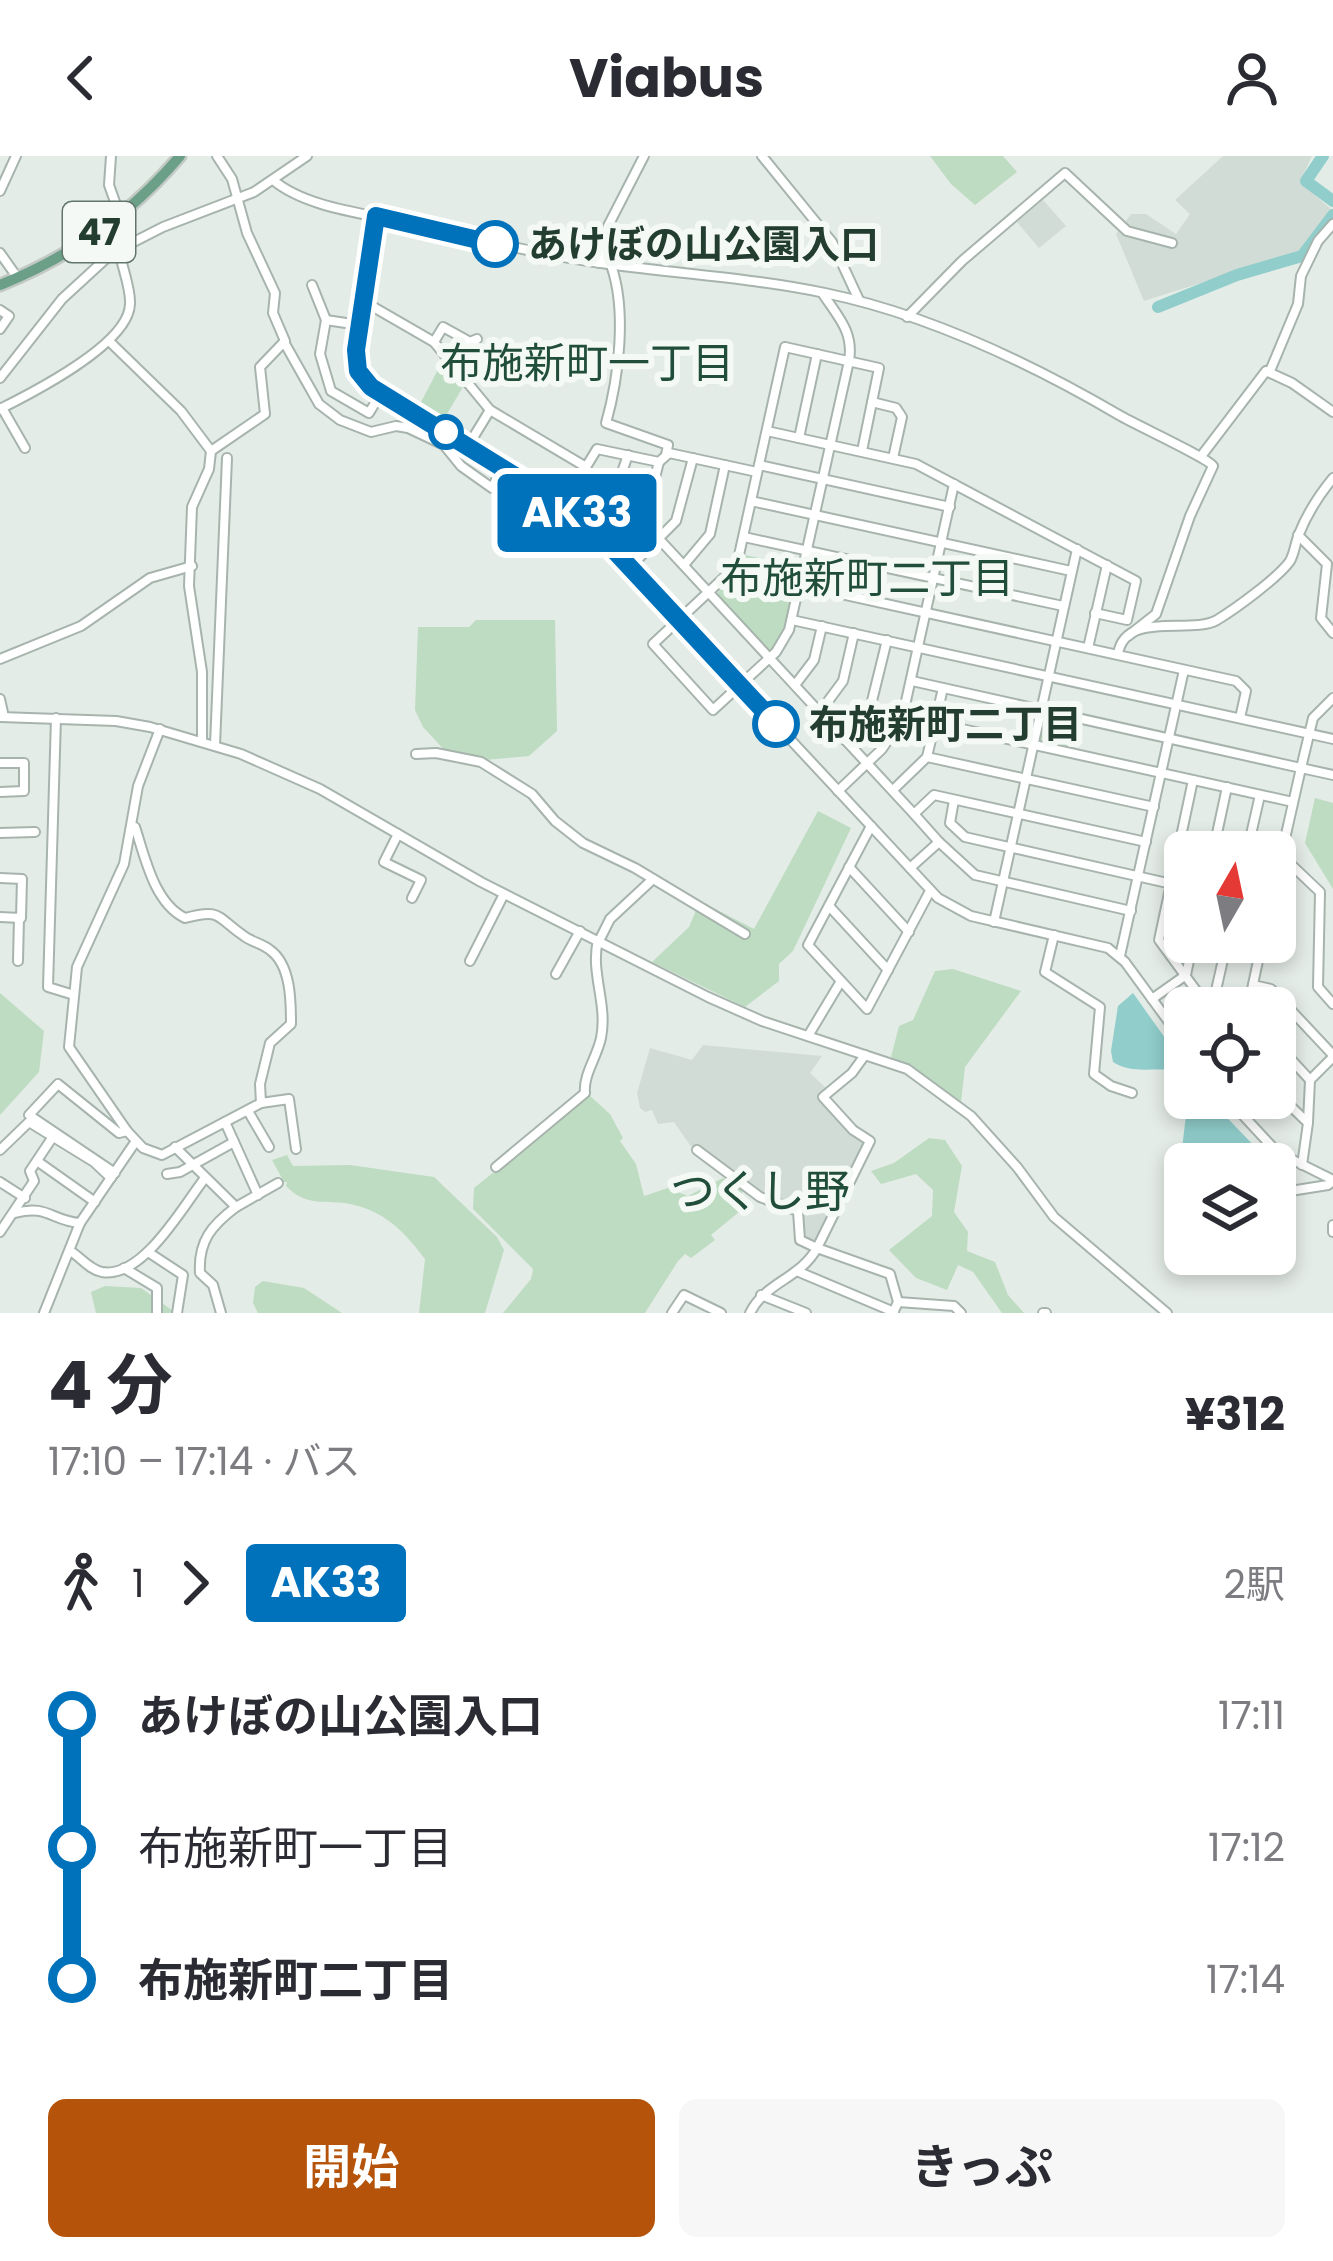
<!DOCTYPE html>
<html lang="ja">
<meta charset="utf-8">
<style>
body{margin:0;font-family:Poppins,"Noto Sans JP",sans-serif;background:#f7f7f7;color:#2b2b33;height:100vh;display:flex;flex-direction:column;font-size:45px;white-space:nowrap}
*{box-sizing:border-box;margin:0}
p{font-size:39px;color:#7c7c81}
.icon{flex:none;width:66px;height:66px;fill:none;stroke:currentColor;stroke-width:2;stroke-linecap:round;stroke-linejoin:round}
.map{position:relative;height:1157px;overflow:hidden}
.side{display:flex;flex-direction:column;background:#fff;flex:1}
.side>*{flex:none}
.badge{padding:0 24px;border-radius:9px;font-size:42px;line-height:78px}
.needle{width:78px;rotate:9deg}
.fabs{position:absolute;left:1164px;top:675px;display:grid;gap:24px}
.fabs a{display:grid;place-items:center;width:132px;height:132px;border-radius:18px;background:#fff;box-shadow:0 6px 18px #0003;font-size:60px}
.map>.badge{position:absolute;translate:-50% -50%;box-shadow:0 0 0 6px #fff}
.legs{display:flex;align-items:center;gap:18px;height:132px;padding:0 48px;font-size:39px}
.legs p{margin-inline-start:auto}
.overview{display:flex;align-items:center;justify-content:space-between;height:204px;padding:0 48px}
h1{font-size:66px;font-weight:700;line-height:90px}
.cta{display:flex;gap:24px;margin-top:auto;padding:24px 48px}
.cta a{flex:1;height:138px;border-radius:18px;background:#b45309;color:#fff;font-size:48px;font-weight:700;line-height:138px;text-align:center}
.cta a+a{background:#f7f7f7;color:#2b2b33}
ul{padding:0 48px;list-style:none}
li{display:flex;align-items:center;gap:42px;height:132px;font-size:45px}
li i{display:grid;place-items:center;width:18px;height:100%;margin:0 15px;background:currentColor}
li i::after{content:'';width:30px;height:30px;margin:-15px;border:9px solid;border-radius:50%;background:#fff}
li p{margin-inline-start:auto}
li:first-child i{background:linear-gradient(#0000 50%,currentColor 0)}
li:last-child i{background:linear-gradient(currentColor 50%,#0000 0)}
header{display:flex;justify-content:space-between;align-items:center;height:156px;padding:0 48px;background:#fff;font-size:54px;font-weight:700}
.map>svg:first-child{display:block}
.built{fill:#d2dcd6}
.green{fill:#bedcc1}
.water{fill:#90cdcb}
.lines{fill:none;stroke-linecap:round;stroke-linejoin:round}
.river{stroke:#90cdcb;stroke-width:12}
.minor-casing{stroke:#a7b4ad;stroke-width:12}
.major-casing{stroke:#c2c9c5;stroke-width:15}
.minor{stroke:#fff;stroke-width:8}
.major{stroke:#6b9f88;stroke-width:10}
.line-1-casing{stroke:#fff;stroke-width:27}
.line-1{stroke:#0072bc;stroke-width:18}
.stop-1-dot{fill:#fff;stroke:#0072bc;stroke-width:6}
.labels{text-anchor:middle;dominant-baseline:central;stroke-width:12;stroke-linejoin:round;paint-order:stroke}
.shield{fill:#f4f9f6;stroke:#62756c;stroke-width:3}
.shield-label{font-size:36px;font-weight:bold;fill:#243d31}
.stop-label{font-size:39px;font-weight:bold;fill:#243d31;stroke:#f4f9f6;text-anchor:start}
.neighbourhood-label{font-size:42px;fill:#214e3a;stroke:#f4f9f6}
.quarter-label{font-size:45px;fill:#214e3a;stroke:#f4f9f6}
</style>
<header><svg class="icon" aria-label="back" viewBox="0 0 24 24"><path d="M15 5l-7 7 7 7"/></svg>Viabus<svg class="icon" aria-label="person" viewBox="0 0 24 24"><circle cx="12" cy="8" r="4"/><path d="M4 21q1-7 8-7t8 7"/></svg></header>
<div class="map">
<svg width="1333" height="1157" viewBox="0 0 1333 1157">
<rect width="100%" height="100%" fill="#e4ece7"/>
<g class="built">
<polygon points="1223,0 1312,0 1300,26 1333,55 1302,95 1144,145 1116,78 1131,58 1146,58 1176,78 1190,58 1175,44"/>
<polygon points="1043,44 1066,70 1039,92 1017,66"/>
<polygon points="703,889 822,900 810,917 827,933 820,941 865,987 814,1089 805,1084 800,1052 766,1039 726,1013 722,1018 699,1002 674,966 658,968 652,954 645,956 640,952 637,937 650,892 692,904"/>
</g>
<g class="green">
<polygon points="930,0 1003,0 1017,16 975,49 951,28"/>
<polygon points="443,204 464,229 444,263 420,248"/>
<polygon points="745,399 798,410 787,466 771,495 716,439 741,410"/>
<polygon points="476,464 555,464 557,575 529,600 474,605 449,599 423,571 415,554 418,471 469,471"/>
<polygon points="1045,558 1080,566 1074,594 1038,586"/>
<polygon points="1315,642 1333,647 1333,733 1305,687"/>
<polygon points="818,655 851,672 793,795 779,808 779,825 745,851 652,806 689,771 700,745 754,773"/>
<polygon points="953,813 1021,835 965,911 961,946 920,916 891,901 899,870 913,864 935,815"/>
<polygon points="0,837 44,875 39,916 0,959"/>
<polygon points="589,939 610,958 623,982 620,985 636,1008 644,1040 668,1032 688,1040 723,1022 743,1031 739,1056 711,1079 715,1084 691,1102 685,1098 678,1105 645,1157 503,1157 531,1123 533,1113 473,1053 474,1032"/>
<polygon points="929,982 945,984 962,1010 954,1056 968,1076 967,1095 995,1106 1008,1139 1024,1157 1002,1157 973,1116 958,1109 947,1134 916,1122 889,1094 932,1060 933,1034 916,1018 881,1028 871,1015 894,1007"/>
<path d="M287,999L293,1010L350,1009L434,1021L497,1081L504,1094L485,1157H419L425,1103C406,1078 389,1059 358,1050C329,1041 309,1054 286,1030L287,1026H284L272,1004Z"/>
<polygon points="263,1125 304,1132 342,1157 258,1157 253,1147 255,1131"/>
<polygon points="105,1130 141,1132 176,1157 96,1157 91,1136"/>
</g>
<g class="water">
<path d="M1133,837L1185,910V924L1180,916C1157,909 1135,920 1113,906L1111,895L1118,850Z"/>
<polygon points="1188,942 1208,942 1262,998 1259,1008 1185,1008 1185,1047 1177,1035"/>
</g>
<g class="lines">
<g class="river">
<polyline points="1323,0 1306,25 1333,45"/>
<polyline points="1158,151 1237,119 1302,100 1333,59"/>
</g>
<g class="minor-casing">
<g id="minor">
<polyline points="111,0 109,29 120,60"/>
<polyline points="762,0 832,86 859,144"/>
<path d="M273,24C305,51 362,57 402,66C471,81 538,99 608,108C680,118 753,122 825,137C927,158 1030,207 1119,259C1136,269 1208,302 1213,310L1190,360L1156,458L1128,480"/>
<polyline points="0,35 16,0"/>
<polyline points="376,60 355,194 359,215 371,231 585,363 938,742 971,760 1108,792 1125,806 1185,888"/>
<polyline points="110,68 124,90"/>
<polyline points="0,97 17,121"/>
<polyline points="599,107 608,70 644,0"/>
<path d="M611,109C627,154 619,221 606,267L668,289L666,299"/>
<polyline points="312,129 326,164"/>
<path d="M823,138C838,161 854,176 849,205L789,474L776,496L713,554L653,488L730,416L739,399L785,191L879,212L862,295"/>
<polyline points="363,145 434,186"/>
<polyline points="0,154 9,160 0,173"/>
<polyline points="907,161 962,105 1065,17 1127,75 1172,87"/>
<polyline points="359,169 326,164 320,198 331,235 369,257 381,237"/>
<polyline points="477,183 470,186 443,171 434,186 490,254 586,311 597,293 659,306 669,297 757,316"/>
<polyline points="109,185 181,255 211,295 209,313 192,351 189,430 202,516 202,585"/>
<polyline points="284,186 319,248 340,264 371,276 396,270 408,272 444,289 461,310 492,332 503,310"/>
<polyline points="1270,215 1298,148 1301,120 1318,85 1333,68"/>
<polyline points="0,222 62,143 112,97 163,71 254,36 307,0"/>
<polyline points="872,246 896,252 902,261 893,302"/>
<polyline points="2,252 25,292"/>
<path d="M0,253C32,237 129,188 130,148C131,131 121,110 119,92"/>
<polyline points="767,275 916,308 1136,425 1127,464 1095,457"/>
<polyline points="799,282 817,198"/>
<polyline points="468,290 490,254"/>
<polyline points="211,295 265,258 260,211 285,185 273,157 275,137 247,77 232,23 217,0"/>
<polyline points="1202,299 1266,215 1292,227 1333,256"/>
<polyline points="759,309 950,351"/>
<polyline points="751,345 1071,415"/>
<polyline points="563,347 586,311"/>
<polyline points="585,363 616,333 628,299"/>
<polyline points="1298,379 1327,408 1321,462 1333,477"/>
<polyline points="744,381 1063,450"/>
<polyline points="660,384 914,658"/>
<polyline points="609,386 649,345 659,306"/>
<polyline points="684,409 710,378 725,309"/>
<polyline points="631,410 676,365 693,302"/>
<polyline points="800,429 1236,525 1246,535 1240,562"/>
<polyline points="792,464 1333,583"/>
<polyline points="1088,492 1107,409"/>
<path d="M1118,498C1125,454 1191,479 1217,464C1235,453 1278,422 1290,405C1295,396 1295,387 1299,378C1307,358 1319,339 1333,322"/>
<polyline points="0,503 81,470 150,422 192,410"/>
<polyline points="912,525 1301,612 1313,562 1333,542"/>
<polyline points="795,529 814,504 822,470"/>
<polyline points="0,543 4,561"/>
<polyline points="820,556 843,525 854,477"/>
<polyline points="0,561 116,565 150,571 241,598 320,633 481,726 708,841 762,865 907,913 971,960 1017,1011 1054,1061 1167,1157"/>
<polyline points="56,562 48,831 74,839"/>
<polyline points="935,567 1293,646"/>
<polyline points="160,573 138,630 124,708 77,811 69,891 127,975 143,992 162,999 261,947 289,943 296,993"/>
<polyline points="845,584 870,553 887,484"/>
<polyline points="215,589 227,302"/>
<polyline points="416,598 436,597 481,606 532,638 555,665 583,687 635,712 745,778"/>
<polyline points="927,601 1154,651"/>
<polyline points="0,607 24,607 24,635 0,636"/>
<polyline points="1193,624 1159,784 1209,852"/>
<polyline points="893,634 927,601 943,532"/>
<polyline points="838,635 882,593 902,563 954,328"/>
<polyline points="954,644 950,667 965,681 1185,731"/>
<polyline points="871,670 808,789 867,853 930,735"/>
<path d="M135,671C145,701 154,747 185,762C222,752 216,761 244,780C252,786 263,788 270,794C291,809 291,845 291,868L270,887L260,928L261,947"/>
<polyline points="0,677 35,676"/>
<polyline points="398,678 384,706 421,724 412,742"/>
<polyline points="939,686 914,658 934,639 1146,686"/>
<polyline points="1213,696 1227,631"/>
<polyline points="1247,696 1260,639"/>
<polyline points="1281,699 1320,736 1318,831 1333,848"/>
<polyline points="849,711 909,776"/>
<polyline points="910,712 939,686 975,719 1131,755"/>
<polyline points="0,722 22,723 21,762 0,761"/>
<polyline points="1275,727 1301,612 1333,619"/>
<polyline points="829,750 888,814"/>
<polyline points="994,766 1077,393"/>
<polyline points="1054,779 1045,816 1100,851 1094,918 1111,930 1132,937"/>
<polyline points="599,785 610,763 653,723"/>
<polyline points="1120,800 1184,514"/>
<polyline points="18,805 19,762"/>
<polyline points="470,805 504,738"/>
<polyline points="556,818 580,775"/>
<polyline points="1253,829 1271,833 1333,899"/>
<polyline points="1152,843 1186,819 1193,786"/>
<polyline points="1212,852 1227,786"/>
<polyline points="1248,852 1262,786"/>
<polyline points="808,880 841,825"/>
<polyline points="1275,886 1310,924"/>
<polyline points="865,899 852,917 823,941 853,974 870,985 817,1092 890,1118 898,1146 893,1157"/>
<polyline points="1275,935 1308,967 1302,1009"/>
<polyline points="1227,942 1277,996 1333,1024"/>
<polyline points="248,955 269,991"/>
<polyline points="225,966 258,1039"/>
<polyline points="1308,966 1310,924 1333,901"/>
<path d="M175,991L236,1051C212,1069 198,1085 200,1117L213,1129L221,1157"/>
<polyline points="0,994 29,966 94,1006 111,1022"/>
<path d="M697,994L760,1041L798,1055L800,1084L817,1092C800,1123 765,1126 750,1157"/>
<polyline points="37,1005 95,1046"/>
<path d="M496,1011L585,937C583,919 597,901 601,882C608,848 590,817 598,784"/>
<polyline points="115,1017 29,959 58,928 119,977 127,975"/>
<polyline points="167,1018 180,1016 234,986"/>
<polyline points="0,1026 25,1042"/>
<polyline points="1275,1048 1284,1036 1328,1029 1333,1025"/>
<polyline points="236,1051 278,1027"/>
<path d="M15,1057C47,1048 52,1065 80,1067"/>
<polyline points="1333,1069 1333,1076"/>
<polyline points="0,1076 34,1025 30,1015 54,979"/>
<path d="M70,1095C81,1101 88,1113 102,1116C143,1123 183,1050 205,1022"/>
<polyline points="148,1096 183,1119 177,1157"/>
<polyline points="124,1112 157,1132 157,1157"/>
<polyline points="799,1116 894,1156"/>
<polyline points="761,1139 806,1157"/>
<polyline points="898,1146 954,1150 961,1157"/>
<polyline points="44,1157 80,1067 136,985"/>
<polyline points="672,1157 684,1139 721,1157"/>
<polyline points="1043,1157 1046,1157"/>
</g>
</g>
<g class="major-casing">
<path id="major" d="M0,129C70,101 131,58 180,0"/>
</g>
<use href="#minor" class="minor"/>
<use href="#major" class="major"/>
</g>
<g class="lines">
<g class="line-1-casing">
<polyline id="line-1" points="495,88 376,60 356,194 358,215 371,231 585,363 776,568"/>
</g>
<use href="#line-1" class="line-1"/>
</g>
<g class="stop-1-dot">
<circle cx="495" cy="88" r="21"/>
<circle cx="446" cy="276" r="15"/>
<circle cx="776" cy="568" r="21"/>
</g>
<g class="labels">
<rect class="shield" x="63" y="46" width="72" height="60" rx="9"/>
<g class="shield-label">
<text x="99" y="76">47</text>
</g>
<g class="stop-label">
<text x="528" y="88">あけぼの山公園入口</text>
<text x="809" y="568">布施新町二丁目</text>
</g>
<g class="neighbourhood-label">
<text x="587" y="207">布施新町一丁目</text>
<text x="867" y="422">布施新町二丁目</text>
</g>
<g class="quarter-label">
<text x="760" y="1035">つくし野</text>
</g>
</g>
</svg>
<div class="fabs">
<a><svg class="needle" viewBox="-14 -14 28 28"><path d="M0-13l5 13h-10z" fill="#e53935"/><path d="M0 13l5-13h-10z" fill="#7c7c81"/></svg></a>
<a><svg class="icon" aria-label="locate" viewBox="0 0 24 24"><circle cx="12" cy="12" r="6"/><path d="M12 2v4M12 18v4M2 12h4M18 12h4"/></svg></a>
<a><svg class="icon" aria-label="layers" viewBox="0 0 24 24"><path d="M12 4l9 5-9 5-9-5zM3 14l9 5 9-5"/></svg></a>
</div>
<b class="badge" style="left:577px;top:357px;background:#0072bc;color:#fff">AK33</b>
</div>
<section class="side">
<div class="overview"><div><h1>4 分</h1><p>17:10 – 17:14 · バス</p></div><b>¥312</b></div>
<div class="legs"><svg class="icon" aria-label="walk" viewBox="0 0 24 24"><circle cx="13" cy="4" r="2"/><path d="M13 8l-2 6 4 7M11 14l-3 7M7 12l3-4h3l4 4"/></svg>1<svg class="icon" aria-label="forward" viewBox="0 0 24 24"><path d="M9 5l7 7-7 7"/></svg><b class="badge" style="background:#0072bc;color:#fff">AK33</b><p>2駅</p></div>
<ul>
<li><i style="color:#0072bc"></i><b>あけぼの山公園入口</b><p>17:11</p></li>
<li><i style="color:#0072bc"></i><span>布施新町一丁目</span><p>17:12</p></li>
<li><i style="color:#0072bc"></i><b>布施新町二丁目</b><p>17:14</p></li>
</ul>
<div class="cta"><a>開始</a><a>きっぷ</a></div>
</section>
